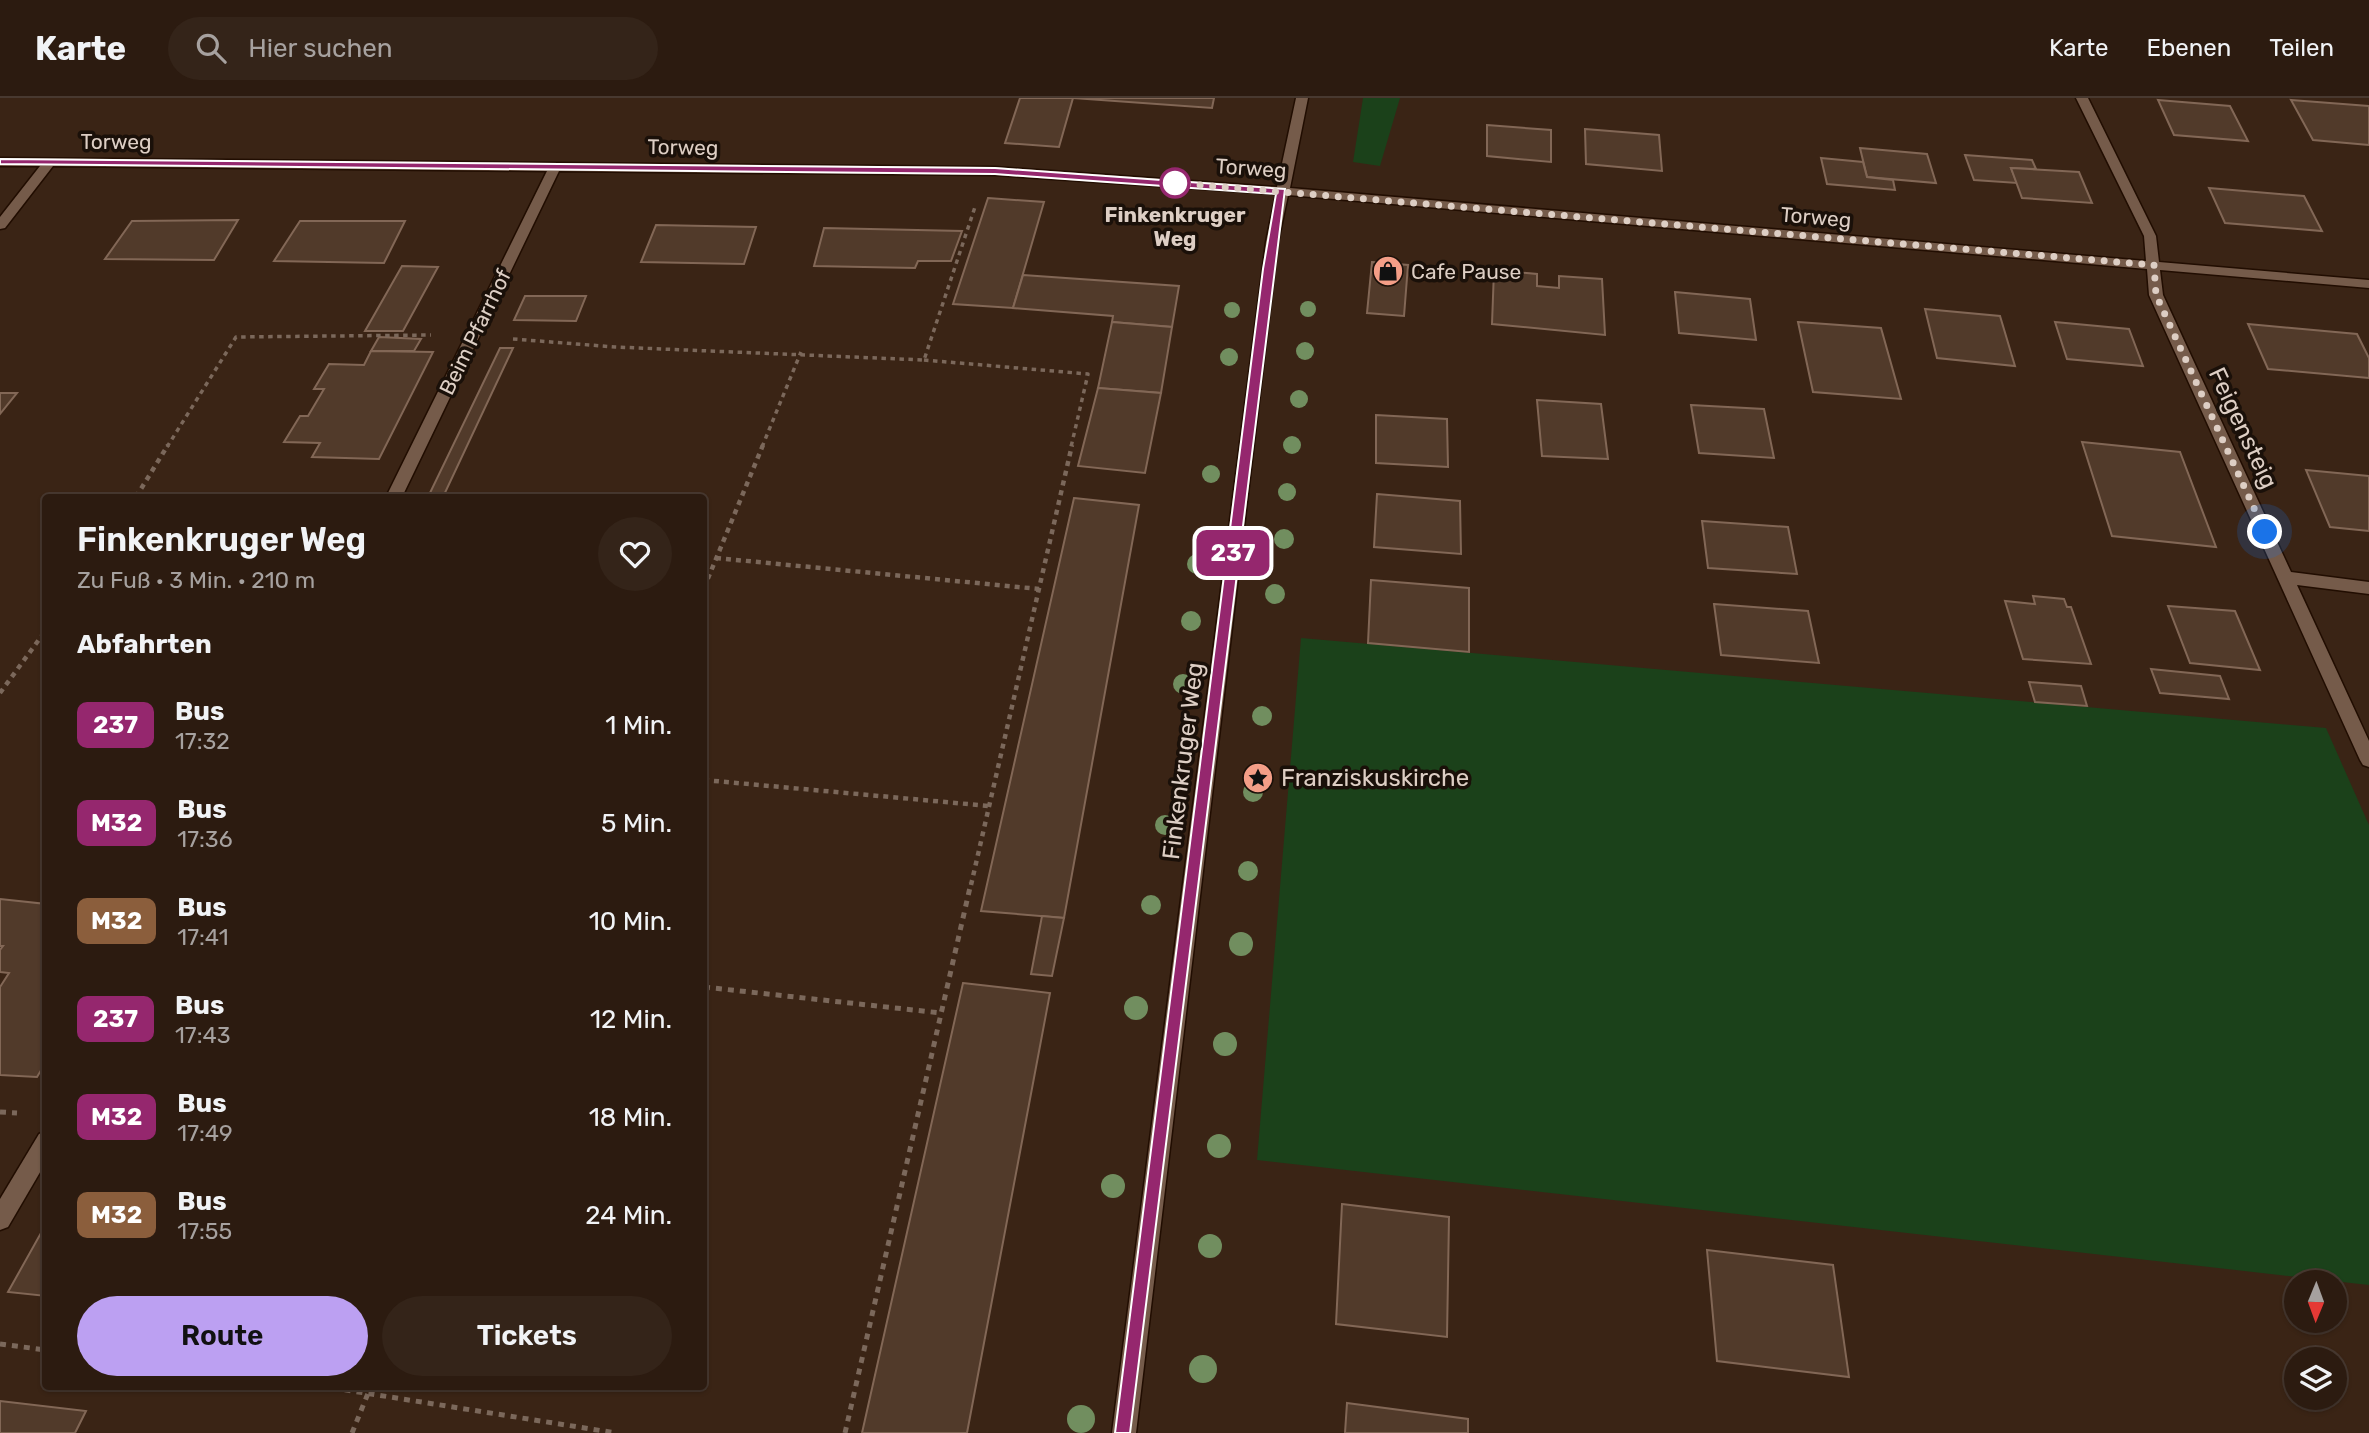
<!DOCTYPE html>
<html lang="de">
<meta charset="utf-8">
<style>
body{margin:0;font-family:Rubik,sans-serif;background:#342419;color:#f1f3f6;height:100vh;display:flex;flex-direction:column;font-size:26px;white-space:nowrap}
*{box-sizing:border-box;margin:0}
p{font-size:23px;color:#a6a19f}
.icon{flex:none;width:38px;height:38px;fill:none;stroke:currentColor;stroke-width:2;stroke-linecap:round;stroke-linejoin:round}
.map{position:relative;flex:1;overflow:hidden}
.sheet{position:absolute;left:42px;top:396px;width:665px;height:896px;display:flex;flex-direction:column;background:#2c1b10;border-radius:7px;box-shadow:0 2px 5px #0004,0 0 0 2px #483930}
.sheet>*{flex:none}
.badge{padding:0 14px;border-radius:10px;font-size:24px;line-height:46px}
.needle{width:46px;rotate:181deg}
.controls{position:absolute;left:2284px;top:1172px;display:grid;gap:14px}
.controls a{display:grid;place-items:center;width:63px;height:63px;border-radius:50%;background:#2c1b10;box-shadow:0 2px 5px #0004,0 0 0 2px #483930;font-size:35px}
.you{position:absolute;width:35px;height:35px;margin:-18px;border:5px solid #fff;border-radius:50%;background:#1a73e8;box-shadow:0 0 0 10px #1a73e833}
.map>.badge{position:absolute;translate:-50% -50%;box-shadow:0 0 0 4px #fff}
h2{padding:0 35px;font-size:26px;line-height:63px}
.round{display:grid;place-items:center;flex:none;width:74px;height:74px;border-radius:37px;background:#342419}
.headline{display:flex;align-items:center;justify-content:space-between;height:119px;padding:0 35px}
h1{font-size:33px;font-weight:600;line-height:52px}
.button{display:flex;gap:14px;margin-top:auto;padding:14px 35px}
.button a{flex:1;height:80px;border-radius:42px;background:#bca0f2;color:#111;font-size:28px;font-weight:600;line-height:80px;text-align:center}
.button a+a{background:#342419;color:#f1f3f6}
ul{padding:0;list-style:none}
li{display:flex;align-items:center;gap:21px;height:98px;padding:0 35px}
li div{flex:1}
li b{display:block;font-size:26px}
li em{font-style:normal}
li .badge{min-width:77px;font-weight:700;text-align:center}
header{display:flex;align-items:center;gap:42px;box-sizing:border-box;height:98px;padding:0 35px;background:#2c1b10;border-bottom:2px solid #483930}
header strong{font-size:33px}
nav{display:flex;gap:38px;margin-inline-start:auto;font-size:24px}
.search{width:490px;height:63px;background:#342419;display:flex;align-items:center;gap:18px;box-sizing:border-box;padding:0 24px;border-radius:38px;color:#a6a19f;font-size:26px}
.map>svg:first-child{display:block}
.green{fill:#1b411a}
.building{fill:#513a2a;stroke:#826756;stroke-width:2}
.lines{fill:none;stroke-linecap:round;stroke-linejoin:round}
.street-casing{stroke:#210d01;stroke-width:3}
.path-far2{stroke:#7b685b;stroke-width:3.5;stroke-dasharray:4.5 4.5;stroke-linecap:butt}
.path-far1{stroke:#7b685b;stroke-width:4.5;stroke-dasharray:5 5;stroke-linecap:butt}
.path{stroke:#7b685b;stroke-width:5;stroke-dasharray:6 6;stroke-linecap:butt}
.street{fill:#755b4a;fill-rule:evenodd}
.tree{fill:#718e5f}
.line{fill:#95276e;stroke:#fff;stroke-width:2}
.walk{stroke:#ddcec4;stroke-width:7;stroke-dasharray:0 12.6}
.stop-dot{fill:#fff;stroke:#95276e;stroke-width:3.5}
.labels{text-anchor:middle;dominant-baseline:central;stroke-width:7;stroke-linejoin:round;paint-order:stroke}
.far-street-label{font-size:21px;fill:#ddcec4;stroke:#1a1009}
.far-stop-label{font-size:21px;font-weight:bold;fill:#ddcec4;stroke:#1a1009}
.far-poi-label{font-size:21px;fill:#ddcec4;stroke:#1a1009;text-anchor:start}
.street-label{font-size:24px;fill:#ddcec4;stroke:#1a1009}
.poi-label{font-size:24px;fill:#ddcec4;stroke:#1a1009;text-anchor:start}
</style>
<header>
<strong>Karte</strong>
<div class="search"><svg class="icon" aria-label="search" viewBox="0 0 24 24"><circle cx="10" cy="10" r="6"/><path d="M15 15l6 6"/></svg>Hier suchen</div>
<nav><a>Karte</a><a>Ebenen</a><a>Teilen</a></nav>
</header>
<div class="map">
<svg width="2369" height="1335" viewBox="0 0 2369 1335">
<rect width="100%" height="100%" fill="#3a2415"/>
<g class="green">
<polygon points="1363,0 1400,0 1380,68 1353,64"/>
<polygon points="1301,540 2326,630 2369,727 2369,1187 1257,1062"/>
</g>
<g class="building">
<polygon points="1020,0 1073,0 1059,49 1005,45"/>
<polygon points="1073,0 1214,0 1212,10"/>
<polygon points="2158,2 2230,8 2248,43 2174,37"/>
<polygon points="2291,2 2369,8 2369,47 2313,42"/>
<polygon points="1487,27 1551,32 1551,64 1487,58"/>
<polygon points="1585,31 1659,37 1662,73 1586,66"/>
<polygon points="1860,50 1927,56 1936,85 1867,79"/>
<polygon points="1965,57 2032,62 2036,71 2011,70 2017,85 1974,82"/>
<polygon points="1821,60 1863,64 1867,79 1893,82 1895,92 1827,86"/>
<polygon points="2011,70 2079,74 2092,105 2022,100"/>
<polygon points="2209,90 2304,98 2322,133 2225,125"/>
<polygon points="988,100 1044,104 1013,210 953,206"/>
<polygon points="238,122 214,162 105,161 132,123"/>
<polygon points="300,123 405,123 384,165 274,163"/>
<polygon points="656,127 756,129 744,166 641,164"/>
<polygon points="824,130 962,133 951,163 918,163 915,170 814,168"/>
<polygon points="1372,164 1408,167 1404,218 1367,215"/>
<polygon points="402,168 438,169 403,233 365,233"/>
<polygon points="1494,172 1537,176 1537,188 1559,190 1559,178 1602,181 1605,237 1492,226"/>
<polygon points="1023,177 1179,188 1172,229 1112,224 1113,218 1013,210"/>
<polygon points="1675,194 1750,201 1756,242 1679,235"/>
<polygon points="525,198 586,198 576,223 514,222"/>
<polygon points="1925,211 2000,218 2015,268 1937,260"/>
<polygon points="1112,224 1172,229 1161,295 1098,290"/>
<polygon points="1798,224 1881,230 1901,301 1813,294"/>
<polygon points="2055,224 2129,231 2143,268 2067,261"/>
<polygon points="2248,226 2357,236 2369,260 2369,280 2268,271"/>
<polygon points="379,239 421,241 414,253 371,253"/>
<polygon points="500,250 513,250 443,399 428,399"/>
<polygon points="371,253 433,254 379,361 312,359 320,345 284,344 300,318 308,318 324,291 314,291 329,266 364,267"/>
<polygon points="1098,290 1161,295 1145,375 1078,368"/>
<polygon points="0,295 17,295 0,316"/>
<polygon points="1537,302 1601,306 1608,361 1542,358"/>
<polygon points="1691,307 1764,311 1774,360 1699,355"/>
<polygon points="1376,317 1447,321 1448,369 1376,365"/>
<polygon points="2082,344 2180,354 2216,449 2112,438"/>
<polygon points="2306,372 2369,378 2369,433 2330,429"/>
<polygon points="1377,396 1460,403 1461,456 1374,449"/>
<polygon points="1074,400 1139,407 1064,820 981,813"/>
<polygon points="1702,423 1788,429 1797,476 1708,470"/>
<polygon points="1371,482 1469,490 1469,554 1368,545"/>
<polygon points="2033,498 2064,501 2067,509 2071,509 2091,566 2023,561 2005,503 2035,506"/>
<polygon points="1714,506 1808,513 1819,565 1721,557"/>
<polygon points="2168,508 2235,513 2260,572 2190,565"/>
<polygon points="2151,571 2220,578 2229,601 2160,595"/>
<polygon points="2029,584 2081,588 2087,608 2035,604"/>
<polygon points="0,801 46,806 46,964 37,979 0,977 0,889 9,875 0,874 0,852 3,848 0,848"/>
<polygon points="1042,818 1064,820 1052,878 1031,876"/>
<polygon points="963,885 1050,895 967,1335 862,1335"/>
<polygon points="1342,1106 1449,1119 1447,1239 1336,1226"/>
<polygon points="46,1126 46,1198 8,1194"/>
<polygon points="1707,1152 1833,1167 1849,1279 1717,1263"/>
<polygon points="0,1303 86,1313 75,1335 0,1335"/>
<polygon points="1347,1305 1468,1321 1468,1335 1345,1335"/>
</g>
<g class="lines">
<g class="street-casing">
<g id="street">
<polygon points="1296,0 1308,0 1290,90 2146,163 2144,138 2076,0 2088,0 2156,138 2159,164 2369,182 2369,190 2160,172 2163,197 2291,474 2369,484 2369,496 2297,487 2369,643 2369,669 2363,667 2360,662 2149,197 2147,171 1288,97 1278,144 1136,1335 1112,1335 1266,144 1276,96 995,77 559,73 402,399 386,399 547,73 53,68 5,130 0,131 0,119 40,68 0,68 0,60 995,69 1277,89"/>
<polygon points="46,1033 46,1064 8,1129 0,1132 0,1101 39,1036"/>
</g>
</g>
<g class="path-far2">
<polyline points="513,241 615,249 924,262 975,109"/>
<polyline points="924,262 1088,276 1071,349"/>
<polyline points="167,349 236,239 431,237"/>
<polyline points="762,349 801,254"/>
</g>
<g class="path-far1">
<polyline points="136,399 168,347"/>
<polyline points="716,460 1039,491"/>
<polyline points="704,490 763,347"/>
<polyline points="0,595 46,532"/>
<polyline points="704,682 989,708"/>
<polyline points="971,787 1072,347"/>
</g>
<g class="path">
<polyline points="704,889 941,915"/>
<polyline points="0,1014 17,1015"/>
<polyline points="0,1246 46,1252"/>
<polyline points="321,1288 616,1335"/>
<polyline points="352,1335 371,1288"/>
<polyline points="845,1335 971,785"/>
</g>
<use href="#street" class="street"/>
</g>
<g class="tree">
<circle cx="1308" cy="211" r="8"/>
<circle cx="1232" cy="212" r="8"/>
<circle cx="1305" cy="253" r="9"/>
<circle cx="1229" cy="259" r="9"/>
<circle cx="1299" cy="301" r="9"/>
<circle cx="1292" cy="347" r="9"/>
<circle cx="1211" cy="376" r="9"/>
<circle cx="1287" cy="394" r="9"/>
<circle cx="1284" cy="441" r="10"/>
<circle cx="1197" cy="466" r="10"/>
<circle cx="1275" cy="496" r="10"/>
<circle cx="1191" cy="523" r="10"/>
<circle cx="1183" cy="586" r="10"/>
<circle cx="1262" cy="618" r="10"/>
<circle cx="1253" cy="694" r="10"/>
<circle cx="1165" cy="727" r="10"/>
<circle cx="1248" cy="773" r="10"/>
<circle cx="1151" cy="807" r="10"/>
<circle cx="1241" cy="846" r="12"/>
<circle cx="1136" cy="910" r="12"/>
<circle cx="1225" cy="946" r="12"/>
<circle cx="1219" cy="1048" r="12"/>
<circle cx="1113" cy="1088" r="12"/>
<circle cx="1210" cy="1148" r="12"/>
<circle cx="1203" cy="1271" r="14"/>
<circle cx="1081" cy="1321" r="14"/>
</g>
<polygon class="line" points="0,61 995,70 1285,91 1130,1335 1115,1335 1263,171 1276,96 995,76 0,66"/>
<g class="lines">
<polyline class="walk" points="1175,85 2154,167 2156,197 2265,434"/>
</g>
<defs>
<g id="shop-disc" transform="scale(1.575)"><circle r="9.5" fill="#f49e87" stroke="#1a1009"/><path d="M-5-2.5h2.3a2.7 3.5 0 0 1 5.4 0H5L5.5 6h-11ZM-1.5-2.5h3a1.5 2.3 0 0 0-3 0Z" fill="#111"/></g>
<g id="sight-disc" transform="scale(1.575)"><circle r="9.5" fill="#f49e87" stroke="#1a1009"/><path d="M0-6L1.8-2.2L6-1.7L2.9 1.2L3.7 5.4L0 3.3L-3.7 5.4L-2.9 1.2L-6-1.7L-1.8-2.2Z" fill="#111"/></g>
</defs>
<g fill-rule="evenodd">
<use href="#shop-disc" x="1388" y="173"/>
<use href="#sight-disc" x="1258" y="680"/>
</g>
<circle class="stop-dot" cx="1175" cy="85" r="14"/>
<g class="labels">
<g class="far-street-label">
<text x="116" y="43">Torweg</text>
<text transform="translate(683 49) rotate(1)">Torweg</text>
<text transform="translate(1251 70) rotate(4)">Torweg</text>
<text transform="translate(1816 119) rotate(5)">Torweg</text>
<text transform="translate(475 234) rotate(-64)">Beim Pfarrhof</text>
</g>
<g class="far-stop-label">
<text x="1175" y="116">Finkenkruger<tspan x="1175" dy="24">Weg</tspan></text>
</g>
<g class="far-poi-label">
<text x="1411" y="173">Cafe Pause</text>
</g>
<g class="street-label">
<text transform="translate(2243 330) rotate(65)">Feigensteig</text>
<text transform="translate(1183 663) rotate(-83)">Finkenkruger Weg</text>
</g>
<g class="poi-label">
<text x="1281" y="680">Franziskuskirche</text>
</g>
</g>
</svg>
<div class="controls">
<a><svg class="needle" viewBox="-14 -14 28 28"><path d="M0-13l5 13h-10z" fill="#e53935"/><path d="M0 13l5-13h-10z" fill="#a6a19f"/></svg></a>
<a><svg class="icon" aria-label="layers" viewBox="0 0 24 24"><path d="M12 4l9 5-9 5-9-5zM3 14l9 5 9-5"/></svg></a>
</div>
<div class="you" style="left:2265px;top:434px"></div>
<b class="badge" style="left:1233px;top:455px;background:#95276e;color:#fff">237</b>
<section class="sheet">
<div class="headline"><div><h1>Finkenkruger Weg</h1><p>Zu Fuß · 3 Min. · 210 m</p></div><a class="round"><svg class="icon" aria-label="heart" viewBox="0 0 24 24"><path d="M12 20l-8-8c-3-5 5-10 8-4 3-6 11-1 8 4z"/></svg></a></div>
<h2>Abfahrten</h2>
<ul>
<li><span class="badge" style="background:#95276e;color:#fff">237</span><div><b>Bus</b><p>17:32</p></div><em>1 Min.</em></li>
<li><span class="badge" style="background:#95276e;color:#fff">M32</span><div><b>Bus</b><p>17:36</p></div><em>5 Min.</em></li>
<li><span class="badge" style="background:#8b5e3c;color:#fff">M32</span><div><b>Bus</b><p>17:41</p></div><em>10 Min.</em></li>
<li><span class="badge" style="background:#95276e;color:#fff">237</span><div><b>Bus</b><p>17:43</p></div><em>12 Min.</em></li>
<li><span class="badge" style="background:#95276e;color:#fff">M32</span><div><b>Bus</b><p>17:49</p></div><em>18 Min.</em></li>
<li><span class="badge" style="background:#8b5e3c;color:#fff">M32</span><div><b>Bus</b><p>17:55</p></div><em>24 Min.</em></li>
</ul>
<div class="button"><a>Route</a><a>Tickets</a></div>
</section>
</div>
